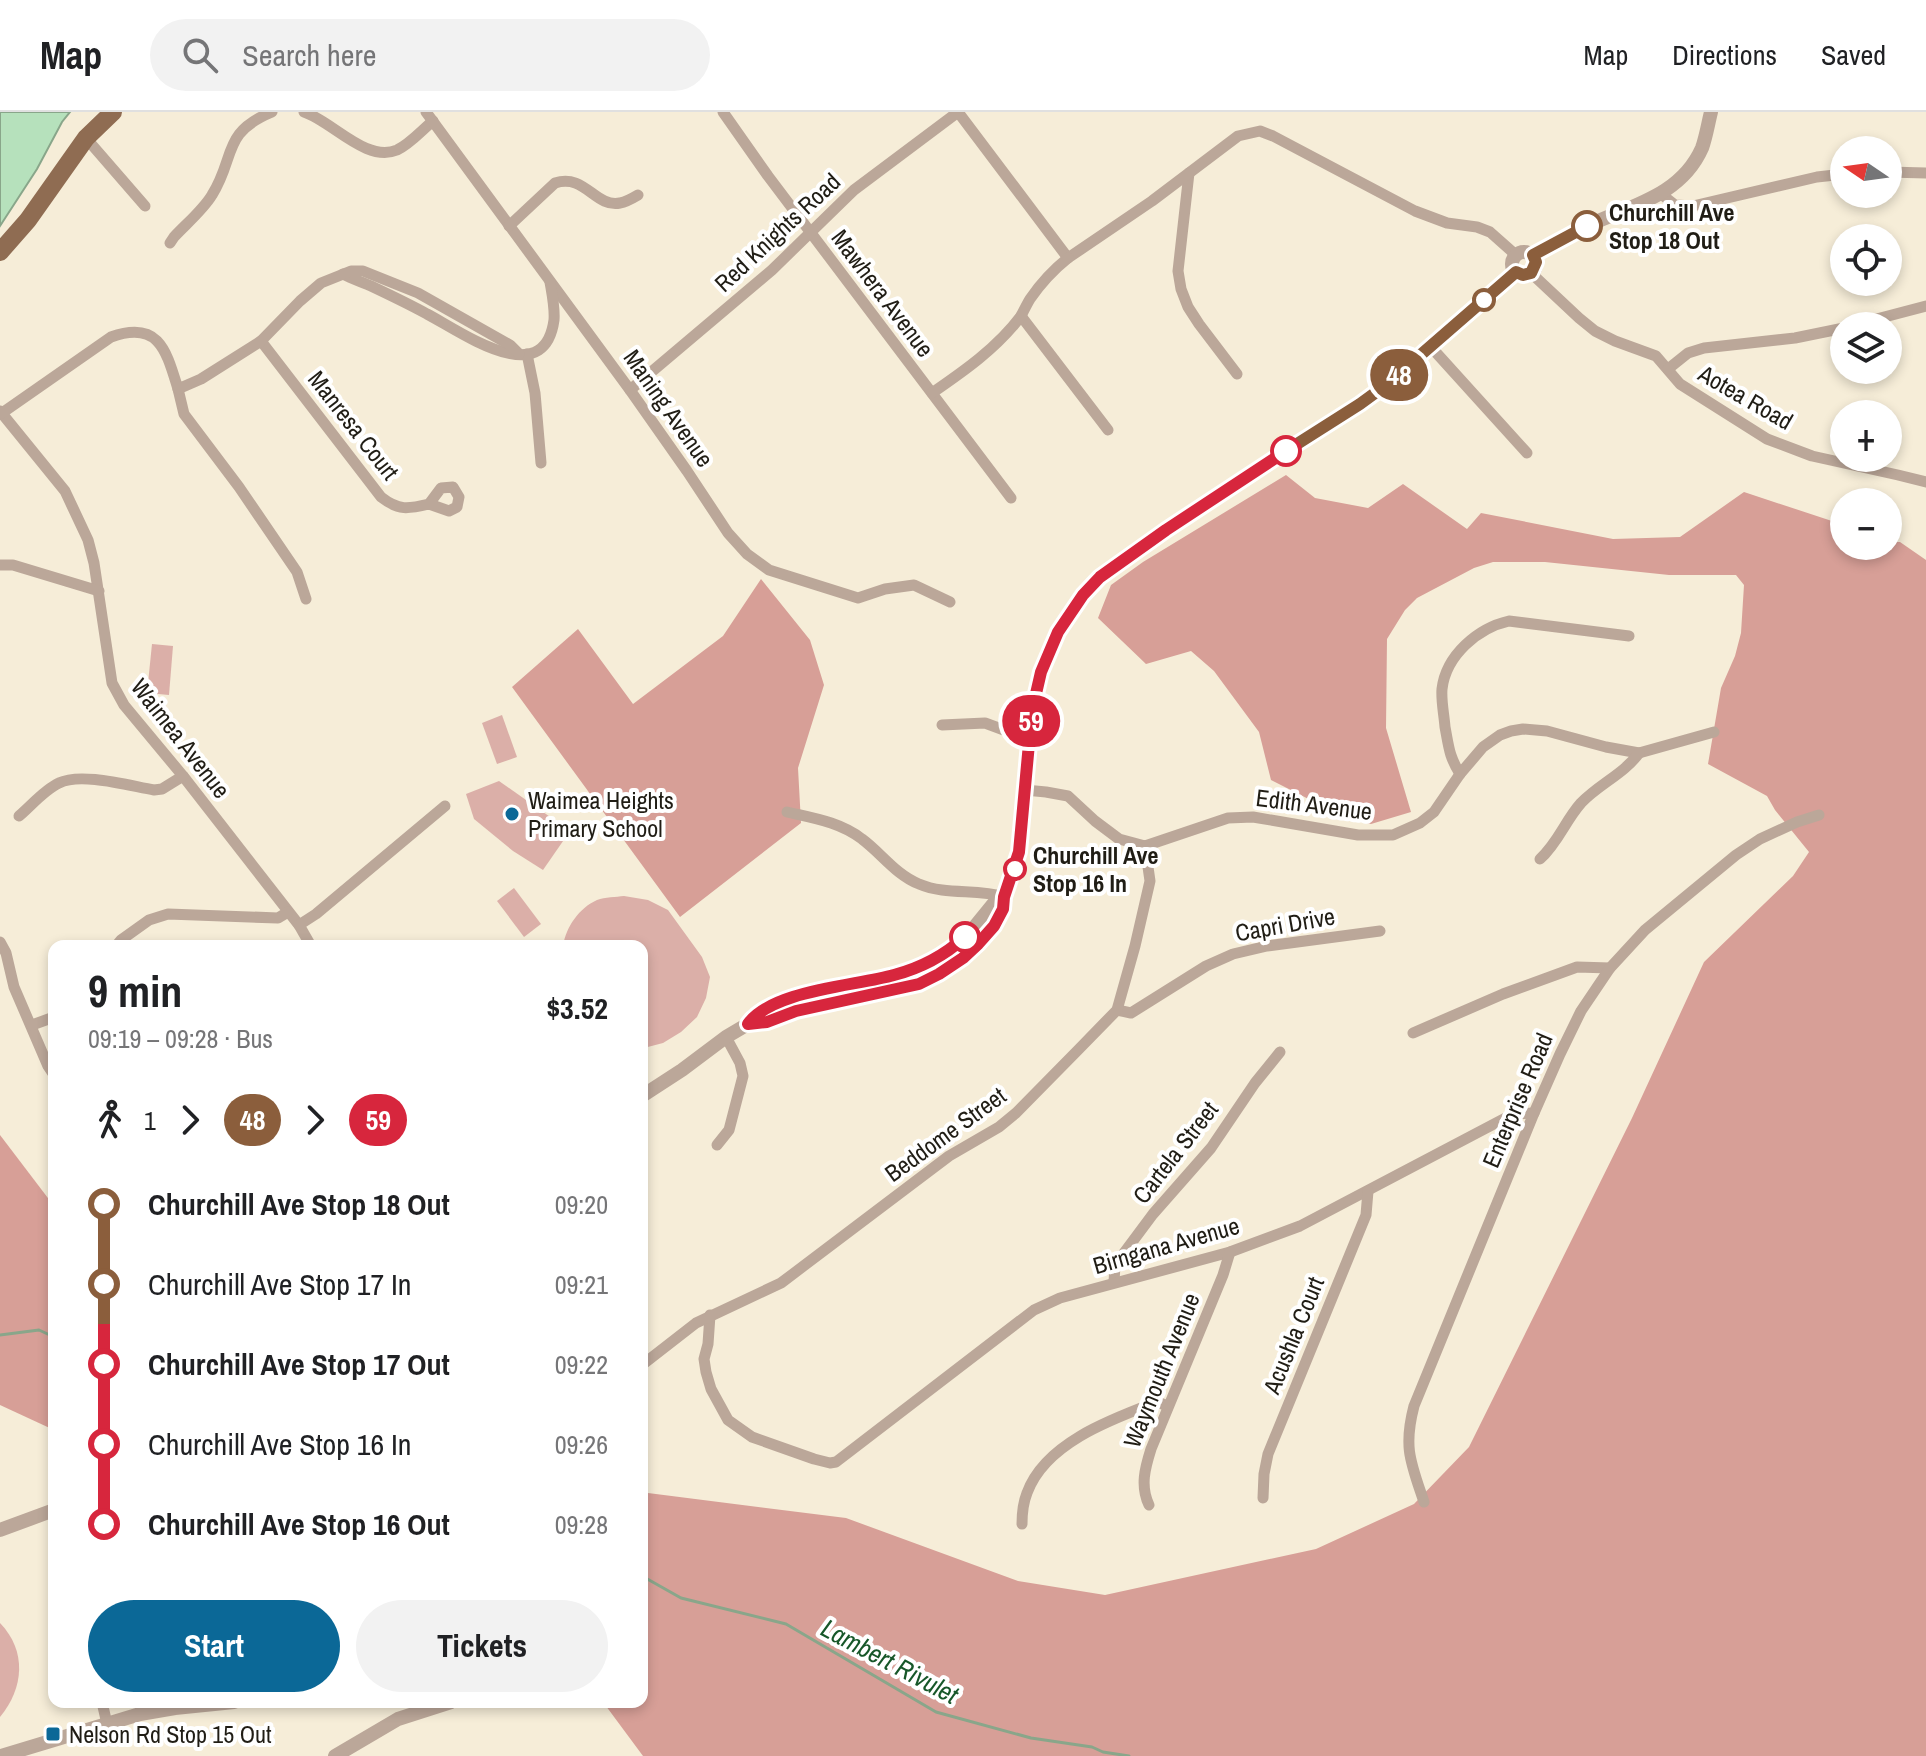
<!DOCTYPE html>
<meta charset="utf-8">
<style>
body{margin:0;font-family:"Archivo Narrow",sans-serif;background:#f2f2f2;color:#202124;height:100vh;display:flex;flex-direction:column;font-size:30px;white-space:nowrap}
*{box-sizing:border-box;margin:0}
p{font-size:26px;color:#757577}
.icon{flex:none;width:44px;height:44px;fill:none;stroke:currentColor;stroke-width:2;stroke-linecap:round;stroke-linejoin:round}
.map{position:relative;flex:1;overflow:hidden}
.sheet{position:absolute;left:48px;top:828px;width:600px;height:768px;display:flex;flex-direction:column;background:#fff;border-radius:16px;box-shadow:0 4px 12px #0003}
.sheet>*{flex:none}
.badge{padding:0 16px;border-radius:26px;font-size:28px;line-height:52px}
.needle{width:52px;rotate:283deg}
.buttons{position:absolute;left:1830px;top:24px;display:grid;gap:16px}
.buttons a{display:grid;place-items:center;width:72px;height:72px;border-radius:50%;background:#fff;box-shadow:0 4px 12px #0003;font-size:40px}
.map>.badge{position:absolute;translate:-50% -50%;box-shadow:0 0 0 4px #fff}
.legs{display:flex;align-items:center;gap:12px;height:88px;padding:0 40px;font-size:26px}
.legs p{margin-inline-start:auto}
.summary{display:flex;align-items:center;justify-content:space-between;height:136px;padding:0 40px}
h1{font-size:44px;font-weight:800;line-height:60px}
.button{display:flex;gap:16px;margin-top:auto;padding:16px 40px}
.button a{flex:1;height:92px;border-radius:48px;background:#0b6897;color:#fff;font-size:32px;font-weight:800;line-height:92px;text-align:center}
.button a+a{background:#f2f2f2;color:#202124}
ul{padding:0 40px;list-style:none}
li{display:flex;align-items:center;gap:28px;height:80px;font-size:30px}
li i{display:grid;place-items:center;width:12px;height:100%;margin:0 10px;background:currentColor}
li i::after{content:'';width:20px;height:20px;margin:-10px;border:6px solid;border-radius:50%;background:#fff}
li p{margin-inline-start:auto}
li:first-child i{background:linear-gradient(#0000 50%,currentColor 0)}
li:last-child i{background:linear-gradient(currentColor 50%,#0000 0)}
header{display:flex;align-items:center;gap:48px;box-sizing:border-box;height:112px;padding:0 40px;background:#fff;border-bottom:2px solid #e0e0e0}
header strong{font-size:38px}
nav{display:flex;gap:44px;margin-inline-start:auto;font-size:28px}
.search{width:560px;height:72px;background:#f2f2f2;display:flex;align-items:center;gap:20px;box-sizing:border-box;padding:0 28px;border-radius:44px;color:#757577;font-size:30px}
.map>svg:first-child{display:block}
.green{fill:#dbafa8}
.forest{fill:#d79f97}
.water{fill:#b6e1bc;stroke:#89a68a;stroke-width:2}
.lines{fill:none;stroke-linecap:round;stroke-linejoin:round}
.stream{stroke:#89a68a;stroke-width:3}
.minor{stroke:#bba799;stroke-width:11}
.tertiary{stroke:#bba799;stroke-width:14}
.primary{stroke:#8f6c52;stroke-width:18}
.line-1-casing{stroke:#fff;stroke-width:18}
.line-2-casing{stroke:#fff;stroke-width:18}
.line-1{stroke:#8b5e3c;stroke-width:12}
.line-2{stroke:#d7263d;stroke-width:12}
.stop-1-dot{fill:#fff;stroke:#8b5e3c;stroke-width:4}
.stop-2-dot{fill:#fff;stroke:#d7263d;stroke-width:4}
.poi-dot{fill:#0b6897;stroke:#fff;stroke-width:3}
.labels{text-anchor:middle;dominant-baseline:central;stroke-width:8;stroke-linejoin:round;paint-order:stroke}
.stop-label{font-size:24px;font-weight:bold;fill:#201d15;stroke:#fff;text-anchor:start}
.street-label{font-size:24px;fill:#201d15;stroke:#fff}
.poi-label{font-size:24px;fill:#201d15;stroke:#fff;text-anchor:start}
.water-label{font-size:26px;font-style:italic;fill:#175729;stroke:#fff}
</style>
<header>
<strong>Map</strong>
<div class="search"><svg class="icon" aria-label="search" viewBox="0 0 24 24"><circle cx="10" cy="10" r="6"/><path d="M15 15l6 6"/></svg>Search here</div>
<nav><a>Map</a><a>Directions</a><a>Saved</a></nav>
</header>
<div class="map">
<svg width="1926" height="1644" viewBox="0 0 1926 1644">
<rect width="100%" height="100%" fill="#f6edd8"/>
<g class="green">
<polygon points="152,532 173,534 169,583 147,581"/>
<polygon points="502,603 517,645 497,652 482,611"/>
<polygon points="499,669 570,719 543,758 513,739 474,707 466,682"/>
<polygon points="514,776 541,812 524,825 497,789"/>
<path d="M624,784L648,788L668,798L702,845L710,865L706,886L697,905L681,920L663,931L644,936L642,935V834H563C566,815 579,796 597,788C605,785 616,785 624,784Z"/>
<path d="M0,1511C27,1539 24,1576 0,1605Z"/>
</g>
<g class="forest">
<polygon points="1286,363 1315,386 1368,396 1403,372 1467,417 1481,401 1613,427 1680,425 1744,380 1844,413 1844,434 1888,434 1888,430 1900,430 1926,448 1926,1644 643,1644 603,1590 642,1590 642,1383 648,1381 846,1406 1018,1469 1105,1483 1316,1437 1414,1392 1469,1335 1632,1006 1704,850 1793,764 1809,740 1775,698 1767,684 1708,652 1721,576 1735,544 1741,521 1744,473 1736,463 1669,463 1545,450 1493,450 1474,456 1417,486 1405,498 1387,527 1386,616 1411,700 1371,712 1346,706 1271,668 1259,620 1214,559 1191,539 1146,552 1098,506 1111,473 1143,450"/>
<polygon points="761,467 810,528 824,573 798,656 801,711 680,805 512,575 578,517 633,592 723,524"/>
<polygon points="0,1023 54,1094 54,1318 0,1293"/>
</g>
<polygon class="water" points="0,0 70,0 62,10 37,57 0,114"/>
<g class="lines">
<g class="stream">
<polyline points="0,1223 39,1218 54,1225"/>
<polyline points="642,1464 681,1486 786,1512 936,1600 1031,1626 1092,1635 1103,1640 1129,1644"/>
</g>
<g class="minor">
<path d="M304,0C332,9 366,51 397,38C410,32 422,18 433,9"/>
<polyline points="426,0 630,278 687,359 728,421 747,442 769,458 858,486 885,477 914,473 950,490"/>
<polyline points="723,0 768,64 1011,386"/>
<polyline points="86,26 145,94"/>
<polyline points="1888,60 1926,61"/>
<polyline points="1189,61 1178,159 1181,177 1188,195 1199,212 1237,262"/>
<polyline points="1661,82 1675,93 1693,94 1817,65 1844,62"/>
<path d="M509,114L555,71C585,61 595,96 620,91C626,90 633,86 638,83"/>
<path d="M170,131L174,125C186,112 203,98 212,83C236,45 221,21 272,0"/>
<polyline points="1531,161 1579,206 1595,219 1615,229 1656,244 1680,272 1767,327 1812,344 1898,363 1926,370"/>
<path d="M343,162C352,167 362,170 371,174C390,183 409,192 427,202C460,219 544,281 554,208C555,196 552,182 550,170"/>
<polyline points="1021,204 1108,318"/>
<polyline points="1850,214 1926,194"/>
<path d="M261,229L381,385C399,399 408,397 429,392L441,376L453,375L459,385L457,395L449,399L429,392"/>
<polyline points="1431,235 1527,341"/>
<polyline points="527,242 535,281 541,351"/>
<polyline points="1668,257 1688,241 1704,236 1795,226 1844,216"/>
<polyline points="178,277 184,302 239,375 297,460 306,487"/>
<polyline points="630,278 772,158 854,78 958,0 1068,146 1152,89 1238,24 1260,19 1273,24 1415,99 1447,111 1477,115 1490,120 1516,143"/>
<path d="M932,281C964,259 997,236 1021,204C1024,198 1027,192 1030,187C1041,171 1053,158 1068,146"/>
<polyline points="0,299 65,379 88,428 94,451 112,571 124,593 183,664 299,813 311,834"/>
<path d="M2,301L111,225C159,208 166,238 178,277L201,267L261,229L300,189L321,171L351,159H363L418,181L510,233L519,242"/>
<polyline points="0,453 13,453 99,479"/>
<polyline points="942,613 985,611 1012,621 1029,620"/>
<path d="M1460,662C1449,644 1449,636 1445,615C1444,602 1441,589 1442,577C1446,543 1478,516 1509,509L1629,524"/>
<polyline points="1025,678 1046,680 1068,684 1095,709 1119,727 1145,734 1228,706 1253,705 1358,723 1393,723 1420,711 1434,700 1460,662 1483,635 1500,623 1511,619 1523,617 1547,619 1606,635 1639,641 1714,620"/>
<path d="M787,700C813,706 840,710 862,727C881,741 896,763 919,772C947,784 977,776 1004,785"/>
<path d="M19,704C31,694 44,678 59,671C81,660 130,674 154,678L162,677L183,664"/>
<path d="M1540,747C1558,731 1565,709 1581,691C1599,672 1624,662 1639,641"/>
<polyline points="299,813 316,802 445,694"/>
<polyline points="0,830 6,841 14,875 48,954 54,963"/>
<polyline points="116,834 121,828 149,808 168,802 278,806 288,800"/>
<polyline points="1117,898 1131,901 1206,854 1233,842 1267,834 1380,819"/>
<polyline points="32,913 54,905"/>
<polyline points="1413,921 1503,882 1577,855 1610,856"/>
<polyline points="717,1033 729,1018 743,964 740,951 726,925"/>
<polyline points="1114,1170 1115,1153 1153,1102 1211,1036 1255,971 1280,940"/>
<polyline points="710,1203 708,1232 704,1247 706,1260 711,1277 728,1308 752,1325 814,1347 830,1351 836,1350 1034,1198 1060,1186 1230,1140 1300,1114 1513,1002 1534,1001"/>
<polyline points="642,1253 696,1211 781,1171 949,1044 999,1015 1016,1001 1079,937 1117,898 1135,834 1150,769 1145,734"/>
<polyline points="1263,1386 1264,1362 1268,1342 1366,1103 1368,1079"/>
<path d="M1424,1390C1411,1351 1403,1336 1414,1294L1534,1001L1560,942L1581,899L1610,856L1645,818L1736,743L1760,727L1797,710L1819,703"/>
<path d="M1149,1393C1140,1374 1145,1356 1151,1337L1223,1163L1230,1140"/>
<path d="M1022,1412C1022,1402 1023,1391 1027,1381C1045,1331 1112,1307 1157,1290L1168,1294"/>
<polyline points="102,1590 107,1612"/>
</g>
<g class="tertiary">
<circle cx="1524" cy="152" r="12"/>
<path d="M1533,143C1551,134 1569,123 1587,114C1630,94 1681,84 1702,36C1706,25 1708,12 1711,0"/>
<polyline points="748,912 767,910 796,899 919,872 939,862 963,846 978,832 994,814 1003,797 1004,785 1019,740 1029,620 1041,560 1058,520 1083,483 1100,465 1132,441 1360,292 1409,254 1516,160"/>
<polyline points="642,984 682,958 726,925 748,912 754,903 769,896 794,885 820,878 895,863 942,844 973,817 995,790 1004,785"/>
<polyline points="0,1418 54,1398"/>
<polyline points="1,1644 140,1602 175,1596 234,1590"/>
<polyline points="335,1644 398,1607 451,1590"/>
</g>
<polyline class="primary" points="0,140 28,108 86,26 113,0"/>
</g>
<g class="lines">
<g class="line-1-casing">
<polyline id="line-1" points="1286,339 1360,292 1386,273 1516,160 1523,163 1531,161 1536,150 1533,143 1587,114"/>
</g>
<g class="line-2-casing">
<path id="line-2" d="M965,825C945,843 921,856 894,863C856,874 772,878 748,912L767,910L796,899L919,872L939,862L963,846L978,832L994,814L1003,797L1004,785L1019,740L1032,599L1041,560L1058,520L1083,483L1100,465L1166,418L1286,339"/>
</g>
<use href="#line-1" class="line-1"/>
<use href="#line-2" class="line-2"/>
</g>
<g class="stop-1-dot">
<circle cx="1587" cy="114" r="14"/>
<circle cx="1484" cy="188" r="10"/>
</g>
<g class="stop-2-dot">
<circle cx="1286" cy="339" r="14"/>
<circle cx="1015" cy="757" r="10"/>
<circle cx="965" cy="825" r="14"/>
</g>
<g class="poi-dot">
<circle cx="512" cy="702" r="8"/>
<rect x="45" y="1614" width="16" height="16" rx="4"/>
</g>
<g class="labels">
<g class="stop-label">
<text x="1609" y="100">Churchill Ave<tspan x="1609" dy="28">Stop 18 Out</tspan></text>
<text x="1033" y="743">Churchill Ave<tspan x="1033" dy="28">Stop 16 In</tspan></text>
</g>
<g class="street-label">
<text transform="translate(777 120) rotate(-43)">Red Knights Road</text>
<text transform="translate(883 181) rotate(53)">Mawhera Avenue</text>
<text transform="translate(1746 285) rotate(30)">Aotea Road</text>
<text transform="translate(669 296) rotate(55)">Maning Avenue</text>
<text transform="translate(354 313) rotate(52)">Manresa Court</text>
<text transform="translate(181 626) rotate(52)">Waimea Avenue</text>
<text transform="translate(1314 692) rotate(7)">Edith Avenue</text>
<text transform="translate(1285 812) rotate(-10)">Capri Drive</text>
<text transform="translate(1517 988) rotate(-67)">Enterprise Road</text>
<text transform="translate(945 1022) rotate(-36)">Beddome Street</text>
<text transform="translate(1175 1040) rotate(-52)">Cartela Street</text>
<text transform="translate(1166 1133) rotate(-16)">Birngana Avenue</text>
<text transform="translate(1293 1223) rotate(-68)">Acushla Court</text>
<text transform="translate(1161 1258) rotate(-68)">Waymouth Avenue</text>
</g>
<g class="poi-label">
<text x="528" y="688">Waimea Heights<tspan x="528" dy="28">Primary School</tspan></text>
<text x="69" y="1622">Nelson Rd Stop 15 Out</text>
</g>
<g class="water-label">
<text transform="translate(890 1549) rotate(28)">Lambert Rivulet</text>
</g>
</g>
</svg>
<div class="buttons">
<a><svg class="needle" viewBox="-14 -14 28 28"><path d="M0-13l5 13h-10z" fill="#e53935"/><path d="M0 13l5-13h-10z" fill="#757577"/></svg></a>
<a><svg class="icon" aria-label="locate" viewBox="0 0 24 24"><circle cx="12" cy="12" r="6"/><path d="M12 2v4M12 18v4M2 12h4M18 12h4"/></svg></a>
<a><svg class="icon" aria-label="layers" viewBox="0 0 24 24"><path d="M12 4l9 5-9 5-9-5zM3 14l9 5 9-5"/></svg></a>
<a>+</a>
<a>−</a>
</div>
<b class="badge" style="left:1399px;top:263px;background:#8b5e3c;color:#fff">48</b>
<b class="badge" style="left:1031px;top:609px;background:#d7263d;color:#fff">59</b>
<section class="sheet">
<div class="summary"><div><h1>9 min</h1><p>09:19 – 09:28 · Bus</p></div><b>$3.52</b></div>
<div class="legs"><svg class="icon" aria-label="walk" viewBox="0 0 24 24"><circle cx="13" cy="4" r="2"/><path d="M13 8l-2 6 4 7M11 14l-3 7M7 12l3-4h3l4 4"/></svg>1<svg class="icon" aria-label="forward" viewBox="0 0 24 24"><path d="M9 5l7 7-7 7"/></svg><b class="badge" style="background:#8b5e3c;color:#fff">48</b><svg class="icon" aria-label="forward" viewBox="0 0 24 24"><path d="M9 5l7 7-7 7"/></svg><b class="badge" style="background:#d7263d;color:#fff">59</b></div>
<ul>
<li><i style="color:#8b5e3c"></i><b>Churchill Ave Stop 18 Out</b><p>09:20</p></li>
<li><i style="color:#8b5e3c"></i><span>Churchill Ave Stop 17 In</span><p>09:21</p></li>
<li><i style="color:#d7263d"></i><b>Churchill Ave Stop 17 Out</b><p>09:22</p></li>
<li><i style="color:#d7263d"></i><span>Churchill Ave Stop 16 In</span><p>09:26</p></li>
<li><i style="color:#d7263d"></i><b>Churchill Ave Stop 16 Out</b><p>09:28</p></li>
</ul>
<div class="button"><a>Start</a><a>Tickets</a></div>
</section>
</div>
